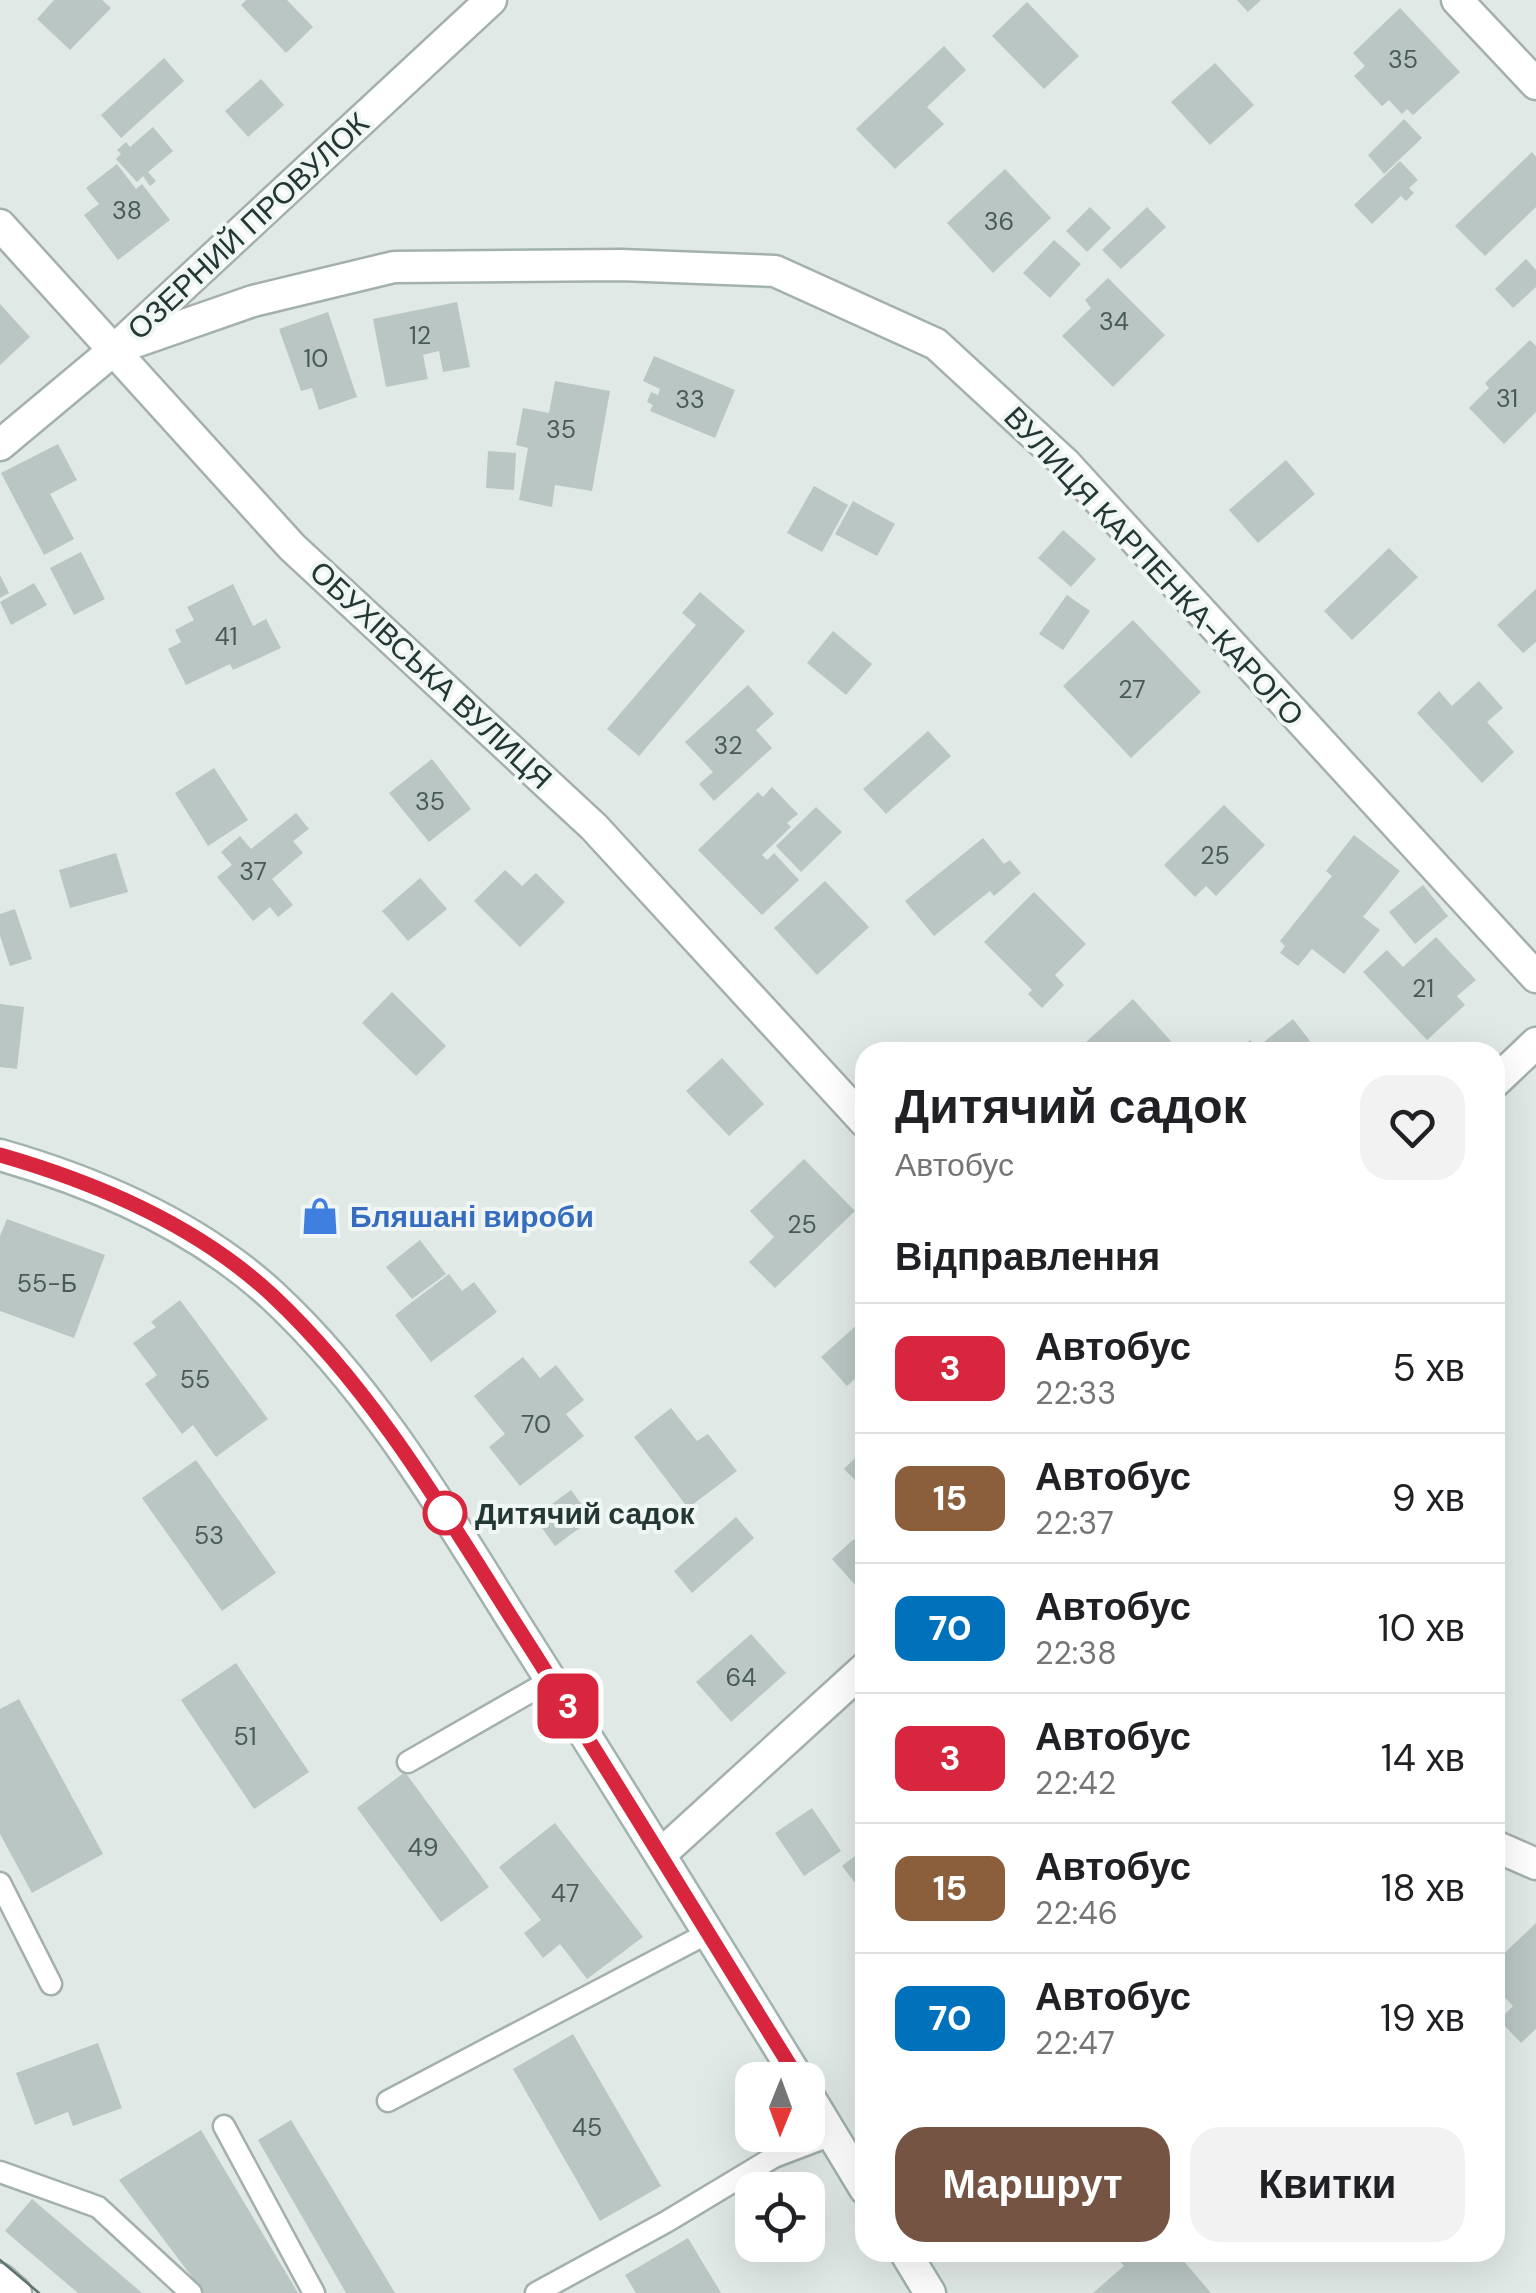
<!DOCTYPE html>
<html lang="uk">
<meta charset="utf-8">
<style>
body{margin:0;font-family:"DM Sans",sans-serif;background:#f2f2f2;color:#202124;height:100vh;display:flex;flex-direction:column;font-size:38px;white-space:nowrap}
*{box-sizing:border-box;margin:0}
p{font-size:32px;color:#757577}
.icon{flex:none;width:55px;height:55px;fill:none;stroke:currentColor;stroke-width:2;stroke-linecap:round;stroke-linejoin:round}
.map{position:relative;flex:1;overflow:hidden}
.drawer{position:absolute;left:855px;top:1042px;width:650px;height:1220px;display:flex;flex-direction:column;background:#fff;border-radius:30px;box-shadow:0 10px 40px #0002}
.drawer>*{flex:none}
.badge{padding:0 20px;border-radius:15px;font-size:35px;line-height:65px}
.needle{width:65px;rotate:181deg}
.fabs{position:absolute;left:735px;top:2062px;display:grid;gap:20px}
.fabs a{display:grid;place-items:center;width:90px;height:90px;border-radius:20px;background:#fff;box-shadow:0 10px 40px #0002;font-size:50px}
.map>.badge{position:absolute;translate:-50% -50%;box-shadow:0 0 0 5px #fff}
h2{padding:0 40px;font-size:38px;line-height:90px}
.round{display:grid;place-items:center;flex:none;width:105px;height:105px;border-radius:30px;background:#f2f2f2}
.head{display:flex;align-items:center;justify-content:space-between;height:170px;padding:0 40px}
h1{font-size:48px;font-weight:600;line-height:75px}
.primary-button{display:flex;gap:20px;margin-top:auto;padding:20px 40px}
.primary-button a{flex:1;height:115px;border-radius:30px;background:#765443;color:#fff;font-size:40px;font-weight:600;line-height:115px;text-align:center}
.primary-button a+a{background:#f2f2f2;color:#202124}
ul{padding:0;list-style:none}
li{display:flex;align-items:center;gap:30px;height:130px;padding:0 40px;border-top:2px solid #e0e0e0}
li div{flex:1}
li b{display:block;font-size:38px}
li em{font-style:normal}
li .badge{min-width:110px;font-weight:700;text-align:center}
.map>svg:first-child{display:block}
.building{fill:#b9c6c3}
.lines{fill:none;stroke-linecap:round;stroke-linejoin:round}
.service-casing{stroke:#a4b0ad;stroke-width:25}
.minor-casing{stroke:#a4b0ad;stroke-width:35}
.secondary-casing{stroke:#a1b3af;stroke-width:35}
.service{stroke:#fff;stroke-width:20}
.minor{stroke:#fff;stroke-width:30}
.secondary{stroke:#fff;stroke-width:30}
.tram{stroke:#5e7370;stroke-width:2.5}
.line-casing{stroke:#fff;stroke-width:22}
.line{stroke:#d7263d;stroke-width:15}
.stop-dot{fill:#fff;stroke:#d7263d;stroke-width:5}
.labels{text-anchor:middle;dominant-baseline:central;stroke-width:8;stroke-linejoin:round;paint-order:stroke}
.number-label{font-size:25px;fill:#485b58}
.street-label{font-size:30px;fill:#233734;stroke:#f0f6f4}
.shop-label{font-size:30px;font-weight:bold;fill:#366cbe;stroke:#f0f6f4;text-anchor:start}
.stop-label{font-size:30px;font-weight:bold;fill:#233734;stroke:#f0f6f4;text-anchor:start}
</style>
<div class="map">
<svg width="1536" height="2293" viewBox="0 0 1536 2293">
<rect width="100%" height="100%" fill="#e1e9e6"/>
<g class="building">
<polygon points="54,0 102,0 111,8 70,50 37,19"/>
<polygon points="246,0 287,0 313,27 286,53 241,5"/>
<polygon points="1237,0 1261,0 1248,12"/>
<polygon points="1027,2 1079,56 1044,89 992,36"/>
<polygon points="1400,8 1460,72 1413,115 1407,109 1402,114 1389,100 1382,106 1354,76 1365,66 1353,53"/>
<polygon points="944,46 966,70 927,107 944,124 895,169 856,129"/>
<polygon points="164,58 184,81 121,138 101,115"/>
<polygon points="1215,63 1254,105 1210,145 1171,102"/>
<polygon points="261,79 284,105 248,137 225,111"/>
<polygon points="1404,119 1422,138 1384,174 1368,155"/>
<polygon points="153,127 173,151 148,172 156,181 150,186 143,176 137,182 116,159 121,154 117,150 126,142 130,147"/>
<polygon points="1532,152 1536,157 1536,207 1485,256 1455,226"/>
<polygon points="1400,161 1418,180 1409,188 1414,193 1406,201 1401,196 1372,224 1354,205"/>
<polygon points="117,164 136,189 142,184 170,220 118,260 84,215 99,204 86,188"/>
<polygon points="1005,169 1051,218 993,273 947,223"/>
<polygon points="1090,207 1111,228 1087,252 1066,231"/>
<polygon points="1147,207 1166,227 1121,269 1102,250"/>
<polygon points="1054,240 1081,264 1050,298 1023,273"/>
<polygon points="1526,259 1536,270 1536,287 1513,308 1495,289"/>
<polygon points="1108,278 1165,335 1113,387 1062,336 1091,308 1085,300"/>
<polygon points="457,302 470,367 443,372 439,351 423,355 428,379 386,387 373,319"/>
<polygon points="0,304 30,337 0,365"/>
<polygon points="328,312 357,397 319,410 312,388 301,391 279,329"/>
<polygon points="1530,340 1536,346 1536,412 1504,444 1469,408 1489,388 1485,383"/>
<polygon points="654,356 735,390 715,438 650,411 653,405 647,402 651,392 658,395 660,389 643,381"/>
<polygon points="555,381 610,391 592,491 555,485 552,507 519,500 528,448 516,445 523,408 549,413"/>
<polygon points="58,444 77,480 50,494 74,539 44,555 1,473"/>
<polygon points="488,451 516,453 514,490 486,488"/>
<polygon points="1286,460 1315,494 1258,543 1229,510"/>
<polygon points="814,486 848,505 822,552 787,533"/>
<polygon points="853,501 895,524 877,556 835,534"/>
<polygon points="1063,530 1096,559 1071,587 1038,558"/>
<polygon points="1389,548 1418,577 1352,640 1324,611"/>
<polygon points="81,552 105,599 74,615 50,568"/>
<polygon points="0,575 9,593 0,598"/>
<polygon points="34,583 47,605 11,625 0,602"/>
<polygon points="233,584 253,626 266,619 281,648 233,670 230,664 186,685 168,649 181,642 175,630 194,620 187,607"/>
<polygon points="1536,589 1536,642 1523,653 1497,625"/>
<polygon points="700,592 745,631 639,756 607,729 696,625 682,613"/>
<polygon points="1067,595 1090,611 1063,650 1039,634"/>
<polygon points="1133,620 1201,692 1131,758 1063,686"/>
<polygon points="833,631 872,664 846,695 807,663"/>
<polygon points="1479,681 1503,708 1487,722 1514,752 1482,783 1417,713 1439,691 1452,706"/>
<polygon points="748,685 774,714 756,730 772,748 714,801 699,784 713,772 685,742"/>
<polygon points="928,731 951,756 886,814 863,789"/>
<polygon points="432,759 471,809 429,842 389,793"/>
<polygon points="214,768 248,820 208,846 175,793"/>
<polygon points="772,787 798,814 787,823 791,827 762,855 767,860 774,853 799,880 762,915 698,850 758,792 763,797"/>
<polygon points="1224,805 1265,845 1216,896 1206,886 1195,897 1164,865"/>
<polygon points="816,807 842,832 801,872 776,846"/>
<polygon points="296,813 309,829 293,841 303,853 272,879 293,905 278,917 270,907 253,921 217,877 232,865 221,852 240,836 251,849"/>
<polygon points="1354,835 1400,871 1363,917 1380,930 1344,974 1312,949 1298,966 1280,953 1285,946 1280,941 1332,876 1326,871"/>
<polygon points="983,838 1004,864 1010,860 1021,873 994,896 990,891 934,936 905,901"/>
<polygon points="116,853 128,892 70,908 59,870"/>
<polygon points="505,870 522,886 536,873 565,902 520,947 474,901"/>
<polygon points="420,878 447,909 408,941 382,911"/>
<polygon points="825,881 869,927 817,975 774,928"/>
<polygon points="1423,885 1448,916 1415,944 1389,912"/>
<polygon points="1034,892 1086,944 1055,975 1064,985 1042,1008 1028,994 1032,990 984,942"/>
<polygon points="15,909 32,959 10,966 0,936 0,914"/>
<polygon points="1436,937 1476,980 1457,996 1465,1005 1427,1040 1363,972 1387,950 1403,967"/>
<polygon points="392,992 446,1046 416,1076 362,1023"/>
<polygon points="1133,999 1179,1050 1176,1052 1091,1052 1084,1044"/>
<polygon points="0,1004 24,1007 17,1069 0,1067"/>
<polygon points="1293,1019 1310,1041 1295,1052 1266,1052 1260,1045"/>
<polygon points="1250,1040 1261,1052 1236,1052"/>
<polygon points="722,1058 764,1104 729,1136 686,1091"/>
<polygon points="804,1159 855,1211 775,1288 749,1262 774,1237 750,1211"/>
<polygon points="315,1197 339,1219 325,1235 301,1213"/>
<polygon points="7,1219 105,1255 74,1338 0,1311 0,1236"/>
<polygon points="420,1240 446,1274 412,1299 386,1267"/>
<polygon points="449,1274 462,1291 474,1282 497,1312 431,1362 395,1315"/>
<polygon points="180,1300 268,1419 216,1457 193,1425 182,1434 145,1384 157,1375 133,1343 156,1327 151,1322"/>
<polygon points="858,1324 865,1331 865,1370 847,1386 821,1357"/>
<polygon points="523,1357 540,1378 556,1365 584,1400 566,1414 584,1436 520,1486 489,1447 505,1434 474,1396"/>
<polygon points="671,1408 697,1441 708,1434 737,1471 688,1508 634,1437"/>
<polygon points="865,1448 865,1490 844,1469"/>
<polygon points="196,1460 276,1573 222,1611 142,1498"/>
<polygon points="571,1490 592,1519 555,1546 534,1517"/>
<polygon points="736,1517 754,1538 692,1593 674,1571"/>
<polygon points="854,1539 865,1552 865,1596 832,1559"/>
<polygon points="751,1634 786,1673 731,1722 696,1682"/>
<polygon points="236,1663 309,1772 254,1809 181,1700"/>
<polygon points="19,1699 103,1854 32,1893 0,1834 0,1709"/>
<polygon points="405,1772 489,1887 441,1922 357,1808"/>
<polygon points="812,1808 841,1851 804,1876 775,1833"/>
<polygon points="555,1823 643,1937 587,1979 560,1944 543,1958 524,1933 541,1920 499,1867"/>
<polygon points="865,1848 865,1889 862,1892 842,1866"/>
<polygon points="1536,1923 1536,2029 1521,2043 1499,2020 1513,2006 1495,1987 1495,1962"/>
<polygon points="573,2034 661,2186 600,2221 513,2069"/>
<polygon points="98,2043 122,2108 73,2126 68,2112 35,2125 16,2073"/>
<polygon points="291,2120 395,2293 346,2293 258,2140"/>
<polygon points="201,2130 298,2293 204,2293 119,2180"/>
<polygon points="32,2199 142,2293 78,2293 5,2231"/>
<polygon points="688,2238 721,2293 636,2293 625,2275"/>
<polygon points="1121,2252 1176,2252 1211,2293 1093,2293 1124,2266 1116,2257"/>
</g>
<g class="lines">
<g class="service-casing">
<g id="service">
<polyline points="408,1762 551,1680"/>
<polyline points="0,1883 51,1984"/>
<polyline points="388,2101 708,1933"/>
<polyline points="224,2126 314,2293"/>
<polyline points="0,2172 98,2207 191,2293"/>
<polyline points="536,2293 666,2222 774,2157 832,2135"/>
</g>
</g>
<g class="minor-casing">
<g id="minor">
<polyline points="1457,0 1536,84"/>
<polyline points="0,225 292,547 594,827 865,1122"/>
<polyline points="115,349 253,301 394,267 621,265 775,271 936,344 1065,463 1536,977"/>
<polyline points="0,445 115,349 491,0"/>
<polyline points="1495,1082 1536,1043"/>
<polyline points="1495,1846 1536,1864"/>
<polyline points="661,1854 865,1668"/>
<polyline points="0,2279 16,2293"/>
</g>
</g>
<g class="secondary-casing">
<g id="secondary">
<path d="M0,1155C98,1183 197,1226 273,1296C375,1391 446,1514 519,1630C614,1779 706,1929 799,2080"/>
<polyline points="808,2095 865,2189"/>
<polyline points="905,2252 930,2293"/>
</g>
</g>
<use href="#service" class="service"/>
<use href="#minor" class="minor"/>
<use href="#secondary" class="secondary"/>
<polyline class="tram" points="0,2260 39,2293"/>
</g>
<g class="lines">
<g class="line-casing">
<path id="line" d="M0,1155C98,1183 197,1225 273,1296C371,1388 440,1505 511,1617C609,1770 703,1926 799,2080"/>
</g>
<use href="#line" class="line"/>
</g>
<defs>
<g id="shop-bare" transform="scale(3)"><path d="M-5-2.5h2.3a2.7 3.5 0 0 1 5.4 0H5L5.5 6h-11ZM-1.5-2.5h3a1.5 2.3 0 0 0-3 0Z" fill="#3f7fe0" stroke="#f0f6f4" stroke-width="2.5" paint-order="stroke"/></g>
</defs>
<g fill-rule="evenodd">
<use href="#shop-bare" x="320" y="1216"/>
</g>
<circle class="stop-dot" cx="445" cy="1513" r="20"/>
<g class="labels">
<g class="number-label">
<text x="1403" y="59">35</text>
<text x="127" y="210">38</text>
<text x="999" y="221">36</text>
<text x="1114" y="321">34</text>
<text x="420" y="335">12</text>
<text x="316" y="358">10</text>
<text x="1507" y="398">31</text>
<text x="690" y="399">33</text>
<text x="561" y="429">35</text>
<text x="226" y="636">41</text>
<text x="1132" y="689">27</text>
<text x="728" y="745">32</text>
<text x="430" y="801">35</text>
<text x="1215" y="855">25</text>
<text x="253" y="871">37</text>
<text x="1423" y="988">21</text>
<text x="802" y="1224">25</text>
<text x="47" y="1283">55-Б</text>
<text x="195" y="1379">55</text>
<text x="536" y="1424">70</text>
<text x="209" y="1535">53</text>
<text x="741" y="1677">64</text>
<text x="245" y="1736">51</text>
<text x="423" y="1847">49</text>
<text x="565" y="1893">47</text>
<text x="587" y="2127">45</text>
</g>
<g class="street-label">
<text transform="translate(248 226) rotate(-43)">ОЗЕРНИЙ ПРОВУЛОК</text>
<text transform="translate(1154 566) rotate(47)">ВУЛИЦЯ КАРПЕНКА-КАРОГО</text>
<text transform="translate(431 675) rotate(43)">ОБУХІВСЬКА ВУЛИЦЯ</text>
</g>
<g class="shop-label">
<text x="350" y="1216">Бляшані вироби</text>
</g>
<g class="stop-label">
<text x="475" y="1513">Дитячий садок</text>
</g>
</g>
</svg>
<div class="fabs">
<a><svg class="needle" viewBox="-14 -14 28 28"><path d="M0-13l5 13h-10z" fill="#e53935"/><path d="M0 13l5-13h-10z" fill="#757577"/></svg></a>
<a><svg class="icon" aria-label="locate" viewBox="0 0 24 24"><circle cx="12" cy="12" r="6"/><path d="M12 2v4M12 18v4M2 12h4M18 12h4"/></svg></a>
</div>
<b class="badge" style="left:568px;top:1706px;background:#d7263d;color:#fff">3</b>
<section class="drawer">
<div class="head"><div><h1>Дитячий садок</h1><p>Автобус</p></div><a class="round"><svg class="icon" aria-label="heart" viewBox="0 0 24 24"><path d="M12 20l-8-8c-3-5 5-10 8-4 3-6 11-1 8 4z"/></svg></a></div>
<h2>Відправлення</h2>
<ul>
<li><span class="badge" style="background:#d7263d;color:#fff">3</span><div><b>Автобус</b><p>22:33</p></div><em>5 хв</em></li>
<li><span class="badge" style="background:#8b5e3c;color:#fff">15</span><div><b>Автобус</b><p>22:37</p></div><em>9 хв</em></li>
<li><span class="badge" style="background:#0072bc;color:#fff">70</span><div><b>Автобус</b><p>22:38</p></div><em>10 хв</em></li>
<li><span class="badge" style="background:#d7263d;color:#fff">3</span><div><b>Автобус</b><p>22:42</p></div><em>14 хв</em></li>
<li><span class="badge" style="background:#8b5e3c;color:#fff">15</span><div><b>Автобус</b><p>22:46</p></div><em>18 хв</em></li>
<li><span class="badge" style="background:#0072bc;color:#fff">70</span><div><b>Автобус</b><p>22:47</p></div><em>19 хв</em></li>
</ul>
<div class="primary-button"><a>Маршрут</a><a>Квитки</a></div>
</section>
</div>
